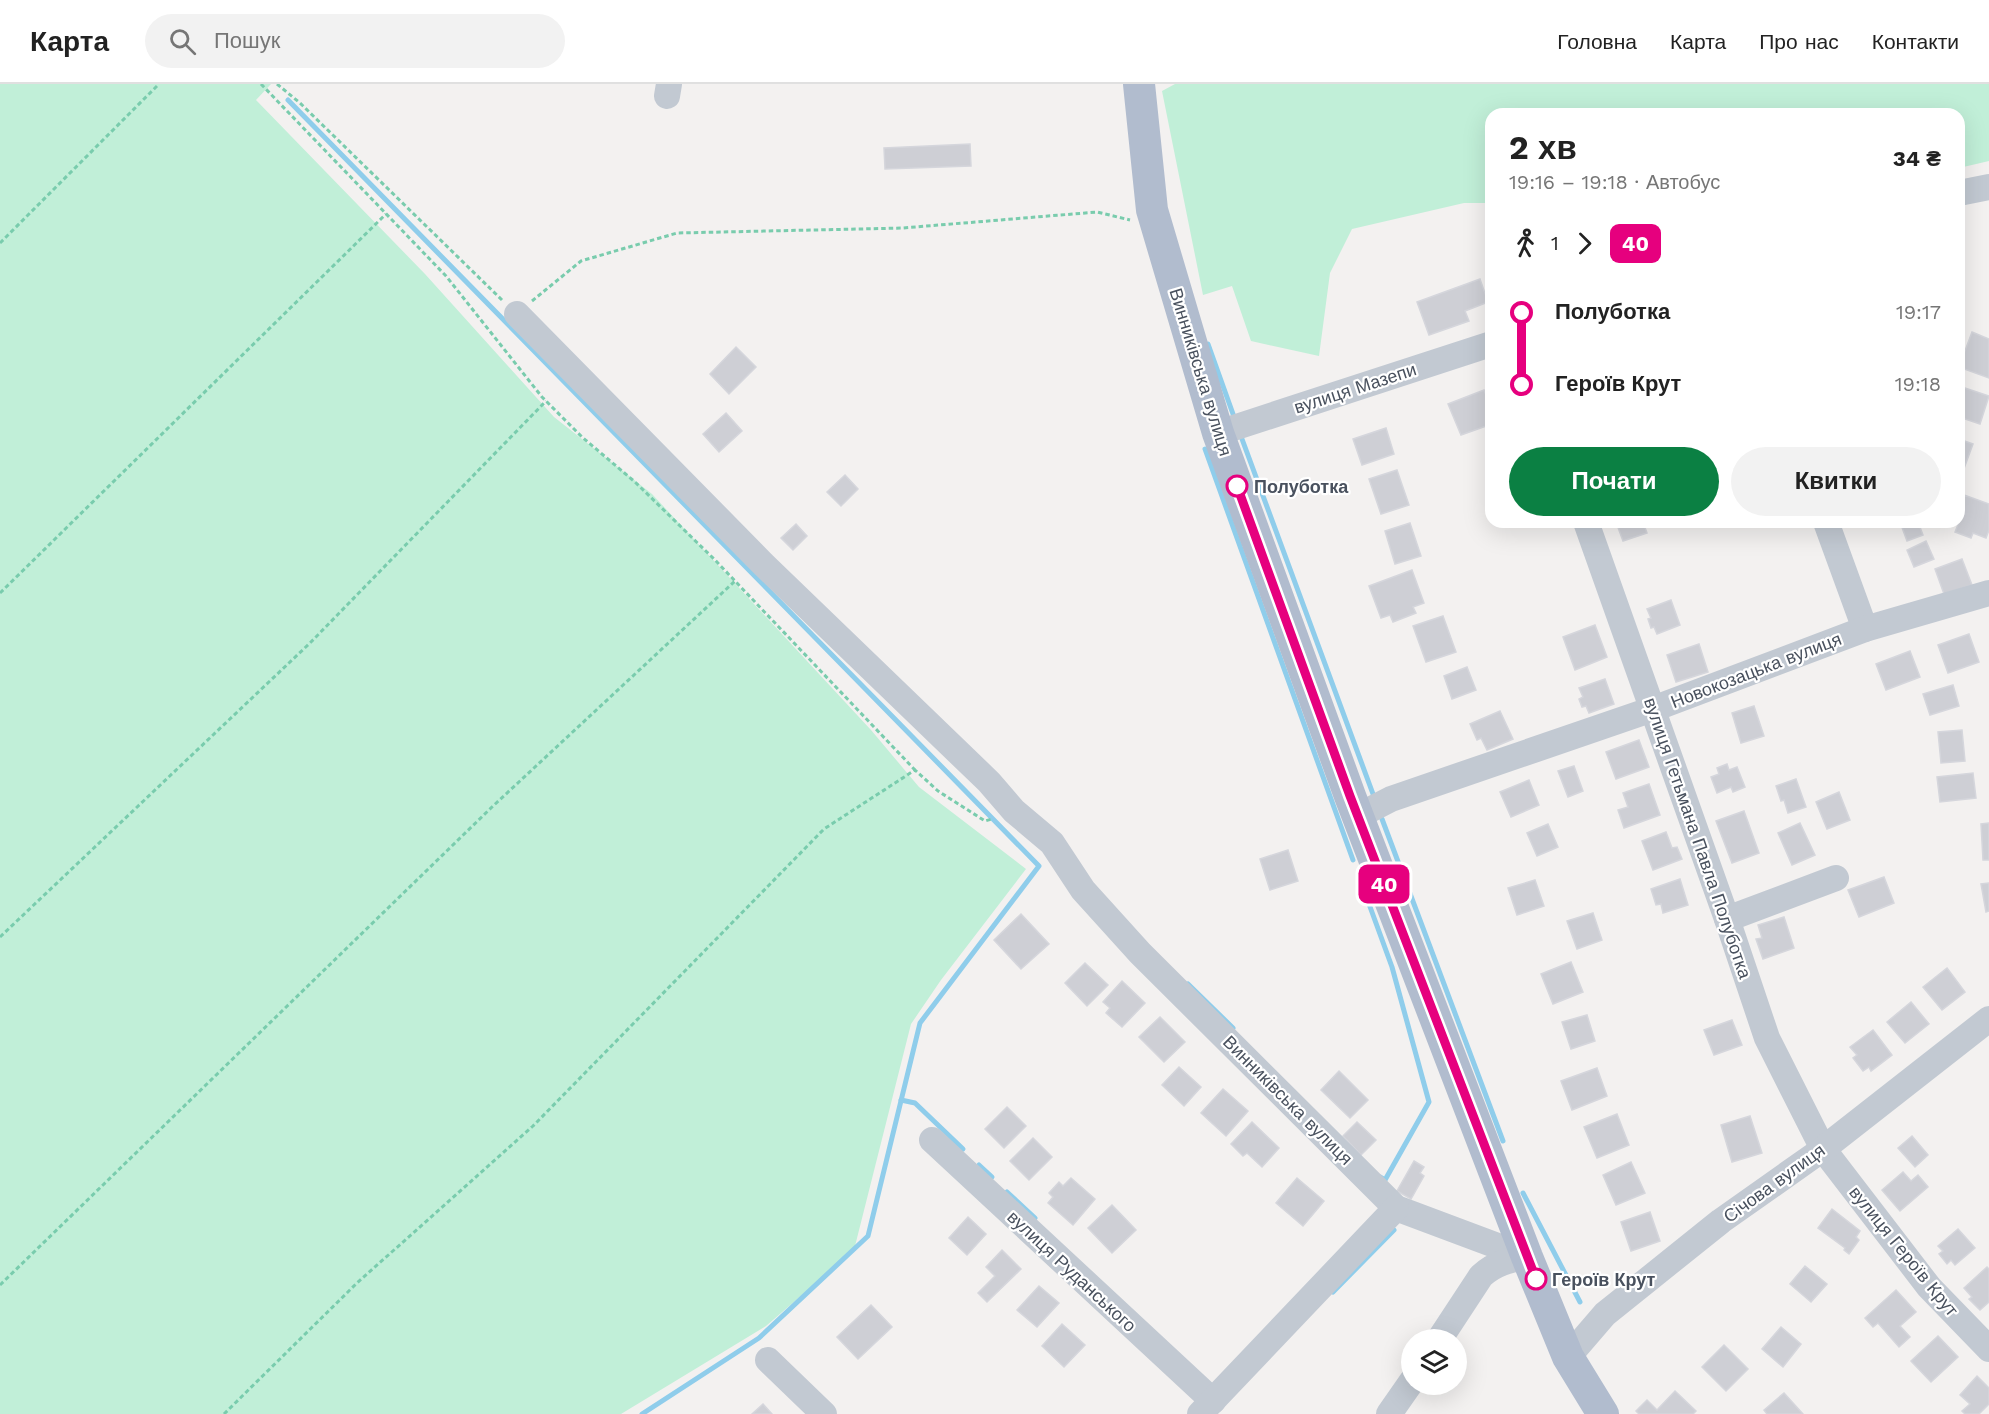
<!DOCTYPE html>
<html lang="uk">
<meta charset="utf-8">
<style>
body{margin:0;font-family:"Work Sans",sans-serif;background:#f2f2f2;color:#222;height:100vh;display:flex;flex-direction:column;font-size:22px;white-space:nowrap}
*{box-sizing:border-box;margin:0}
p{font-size:20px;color:#767676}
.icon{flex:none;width:33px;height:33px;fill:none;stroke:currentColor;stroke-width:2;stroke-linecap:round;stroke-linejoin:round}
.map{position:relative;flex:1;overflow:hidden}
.panel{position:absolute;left:1485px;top:24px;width:480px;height:420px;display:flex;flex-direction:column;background:#fff;border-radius:18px;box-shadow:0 6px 24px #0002}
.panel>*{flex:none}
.badge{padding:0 12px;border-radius:9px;font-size:21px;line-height:39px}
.controls{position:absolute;left:1401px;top:1245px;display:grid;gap:12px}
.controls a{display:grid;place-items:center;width:66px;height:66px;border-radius:50%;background:#fff;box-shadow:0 6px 24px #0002;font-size:30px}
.map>.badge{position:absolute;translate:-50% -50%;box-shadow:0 0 0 3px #fff}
.legs{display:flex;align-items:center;gap:9px;height:66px;padding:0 24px;font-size:20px}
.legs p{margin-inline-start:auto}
.head{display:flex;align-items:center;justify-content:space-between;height:102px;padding:0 24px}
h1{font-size:33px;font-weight:700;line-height:45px}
.primary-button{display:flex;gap:12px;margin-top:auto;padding:12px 24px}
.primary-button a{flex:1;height:69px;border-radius:36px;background:#0b8043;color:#fff;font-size:24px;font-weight:700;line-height:69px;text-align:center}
.primary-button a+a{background:#f2f2f2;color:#222}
ul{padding:0 24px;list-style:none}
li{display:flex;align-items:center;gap:21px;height:72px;font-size:22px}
li i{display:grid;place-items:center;width:9px;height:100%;margin:0 8px;background:currentColor}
li i::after{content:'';width:15px;height:15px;margin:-8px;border:4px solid;border-radius:50%;background:#fff}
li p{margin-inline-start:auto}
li:first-child i{background:linear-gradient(#0000 50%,currentColor 0)}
li:last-child i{background:linear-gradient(currentColor 50%,#0000 0)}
header{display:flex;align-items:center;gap:36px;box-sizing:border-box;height:84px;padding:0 30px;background:#fff;border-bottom:2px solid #e0e0e0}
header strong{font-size:28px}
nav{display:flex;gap:33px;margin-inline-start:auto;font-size:21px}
.search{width:420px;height:54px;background:#f2f2f2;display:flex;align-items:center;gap:15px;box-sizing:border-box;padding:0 21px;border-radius:33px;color:#767676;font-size:22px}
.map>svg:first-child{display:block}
.green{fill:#c1efd8}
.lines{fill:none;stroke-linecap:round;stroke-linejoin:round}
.stream{stroke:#8fcdeb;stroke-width:5}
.building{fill:#cecfd5;stroke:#d5d6dc;stroke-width:1.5}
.path{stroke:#79ccad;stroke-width:3;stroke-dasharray:4.5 3;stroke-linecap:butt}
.minor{stroke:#c2c9d2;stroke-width:26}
.major{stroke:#b1bcce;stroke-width:32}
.line-1-casing{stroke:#fff;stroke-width:14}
.line-1{stroke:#e6007e;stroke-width:9}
.stop-1-dot{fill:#fff;stroke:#e6007e;stroke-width:3}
.labels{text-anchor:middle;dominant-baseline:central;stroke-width:4.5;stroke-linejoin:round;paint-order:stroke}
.street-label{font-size:18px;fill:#49515e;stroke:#fff}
.stop-label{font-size:18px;font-weight:bold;fill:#49515e;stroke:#fff;text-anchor:start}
</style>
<header>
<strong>Карта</strong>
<div class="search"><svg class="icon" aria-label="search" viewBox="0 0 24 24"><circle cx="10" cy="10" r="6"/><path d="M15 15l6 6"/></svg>Пошук</div>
<nav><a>Головна</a><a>Карта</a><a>Про нас</a><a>Контакти</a></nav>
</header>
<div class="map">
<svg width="1989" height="1330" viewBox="0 0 1989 1330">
<rect width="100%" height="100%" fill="#f3f1f0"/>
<g class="green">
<polygon points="0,0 271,0 256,16 425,190 554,333 652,410 871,646 919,703 1026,785 941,896 911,940 854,1166 766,1242 621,1330 0,1330"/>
<polygon points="1175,0 1989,0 1989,77 1959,84 1959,30 1491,30 1491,119 1464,119 1352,145 1330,189 1319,272 1251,257 1232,202 1203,211 1162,7"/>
</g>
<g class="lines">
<g class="stream">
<polyline points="288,16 1039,782 920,939 868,1152 759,1254 642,1330"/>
<polyline points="1208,260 1233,330"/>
<polyline points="1242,355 1373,710"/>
<polyline points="1205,365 1353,776"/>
<polyline points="1382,735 1503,1057"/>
<polyline points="1365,809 1392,883 1429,1018 1385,1096 1380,1093"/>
<polyline points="1188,900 1233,944"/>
<polyline points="901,1016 915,1019 963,1065"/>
<polyline points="979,1081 992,1093"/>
<polyline points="1007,1108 1035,1134"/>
<polyline points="1523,1109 1580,1218"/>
<polyline points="1333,1208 1394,1146"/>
</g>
</g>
<g class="building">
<polygon points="970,60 971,82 885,85 884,64"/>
<polygon points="1480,195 1488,218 1465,227 1469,237 1429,251 1417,218"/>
<polygon points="1972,248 1989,255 1989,294 1959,283"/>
<polygon points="736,263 756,283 729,310 710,290"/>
<polygon points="1959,302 1989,312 1980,340 1959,333"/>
<polygon points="1484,306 1491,325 1491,334 1487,336 1489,341 1461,351 1448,320"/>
<polygon points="726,329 742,347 719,368 703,350"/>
<polygon points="1386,344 1394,370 1362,381 1353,355"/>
<polygon points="1959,355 1973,360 1962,390 1959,389"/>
<polygon points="1397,386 1409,421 1381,430 1369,395"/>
<polygon points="845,391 858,405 841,422 827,408"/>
<polygon points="1964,411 1989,420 1989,446 1986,454 1973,449 1971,454 1955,448 1959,438 1959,426"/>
<polygon points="1616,438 1643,438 1647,449 1623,457"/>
<polygon points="1900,438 1918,438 1923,451 1907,457"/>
<polygon points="1410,439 1421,472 1395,480 1385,447"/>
<polygon points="796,440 807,452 793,466 781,454"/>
<polygon points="1926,457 1934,475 1914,483 1907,466"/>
<polygon points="1962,475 1972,501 1944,510 1935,485"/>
<polygon points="1412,486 1424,519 1413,523 1416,529 1393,538 1390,531 1381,534 1369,502"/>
<polygon points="1671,516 1680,541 1657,550 1654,543 1651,544 1648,535 1651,534 1647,525"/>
<polygon points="1443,532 1456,568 1426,578 1413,542"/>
<polygon points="1595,541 1607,573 1575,586 1563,553"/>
<polygon points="1969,550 1979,578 1948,589 1938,561"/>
<polygon points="1699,560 1708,588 1676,598 1667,571"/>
<polygon points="1910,567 1920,593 1886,606 1876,580"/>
<polygon points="1467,583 1476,606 1452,615 1444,592"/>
<polygon points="1605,595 1614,620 1589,629 1586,622 1582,623 1579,615 1583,613 1579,604"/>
<polygon points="1953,601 1959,622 1930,631 1923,610"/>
<polygon points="1754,622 1764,652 1741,659 1732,629"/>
<polygon points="1500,627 1513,655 1487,666 1481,654 1477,656 1470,640"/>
<polygon points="1962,646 1965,677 1941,679 1938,648"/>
<polygon points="1639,656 1649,683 1616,695 1606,668"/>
<polygon points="1727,680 1729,686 1737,683 1745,703 1733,708 1731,703 1717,709 1711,693 1719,690 1717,684"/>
<polygon points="1574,682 1583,707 1568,713 1558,687"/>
<polygon points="1973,689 1976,714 1940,718 1937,693"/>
<polygon points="1796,695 1806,723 1788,729 1784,716 1781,717 1776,702"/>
<polygon points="1529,696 1539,721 1511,733 1500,708"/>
<polygon points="1649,700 1660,731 1624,744 1618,726 1628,723 1623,709"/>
<polygon points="1839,708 1850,736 1827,745 1816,718"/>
<polygon points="1744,727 1759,769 1732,779 1716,737"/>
<polygon points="1800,739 1815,771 1792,781 1778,749"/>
<polygon points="1989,739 1989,776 1983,776 1981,740"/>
<polygon points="1548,740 1558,763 1537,772 1527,749"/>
<polygon points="1666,748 1672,764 1677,763 1682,775 1653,786 1642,757"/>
<polygon points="1288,766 1298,797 1270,806 1260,775"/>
<polygon points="1884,793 1894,819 1859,833 1848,806"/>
<polygon points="1680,795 1688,821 1663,829 1661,820 1656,821 1651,805"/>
<polygon points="1535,796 1544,822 1517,831 1508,804"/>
<polygon points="1989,799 1989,827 1986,828 1981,800"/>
<polygon points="1593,829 1602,856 1577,865 1567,837"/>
<polygon points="1021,830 1049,860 1021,885 994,856"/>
<polygon points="1784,833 1794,864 1763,875 1756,855 1762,854 1758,841"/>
<polygon points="1571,878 1583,908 1553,920 1541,890"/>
<polygon points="1085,879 1108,901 1087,922 1065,899"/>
<polygon points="1947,884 1965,908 1942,926 1923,903"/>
<polygon points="1122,897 1145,919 1122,943 1106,929 1110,924 1103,918"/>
<polygon points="1911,918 1929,940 1905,959 1887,938"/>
<polygon points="1587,931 1595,957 1571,965 1562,938"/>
<polygon points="1160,933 1185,958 1164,978 1139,953"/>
<polygon points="1732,936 1742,961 1714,971 1704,946"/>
<polygon points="1873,946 1892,971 1871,987 1869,983 1863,987 1853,974 1857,971 1850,963"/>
<polygon points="1179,983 1201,1003 1184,1022 1162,1001"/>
<polygon points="1597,984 1607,1012 1572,1026 1561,997"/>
<polygon points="1339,987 1368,1016 1350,1034 1321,1006"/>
<polygon points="1223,1005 1248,1027 1226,1052 1201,1029"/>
<polygon points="1007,1023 1026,1042 1004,1064 985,1045"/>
<polygon points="1617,1030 1629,1061 1597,1074 1584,1043"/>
<polygon points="1750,1032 1762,1069 1732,1078 1721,1041"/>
<polygon points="1252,1038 1279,1064 1262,1083 1247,1069 1243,1072 1231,1060"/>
<polygon points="1357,1038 1376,1056 1361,1071 1343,1052"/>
<polygon points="1912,1052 1928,1071 1915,1083 1898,1064"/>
<polygon points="1033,1054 1052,1073 1029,1096 1010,1077"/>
<polygon points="1414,1077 1424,1083 1420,1089 1424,1092 1411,1115 1397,1107"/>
<polygon points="1631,1078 1645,1109 1616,1121 1603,1091"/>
<polygon points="1903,1088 1911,1097 1918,1091 1928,1103 1900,1127 1882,1106"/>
<polygon points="1071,1094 1095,1115 1073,1141 1048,1119 1053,1113 1049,1109 1059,1098 1063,1102"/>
<polygon points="1297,1094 1324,1117 1303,1142 1276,1119"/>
<polygon points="1112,1121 1136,1146 1112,1169 1088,1144"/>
<polygon points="1832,1125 1860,1147 1856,1153 1859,1156 1849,1170 1844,1166 1845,1164 1818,1144"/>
<polygon points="1650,1128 1660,1157 1631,1167 1621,1138"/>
<polygon points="968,1133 986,1150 967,1171 949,1154"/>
<polygon points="1958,1145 1975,1164 1955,1181 1951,1176 1947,1180 1939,1170 1943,1167 1938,1162"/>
<polygon points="1002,1166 1021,1185 987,1218 978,1209 995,1192 986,1183"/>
<polygon points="1805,1182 1827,1200 1811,1218 1790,1200"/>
<polygon points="1987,1183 1989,1185 1989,1218 1980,1226 1969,1215 1972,1213 1964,1204"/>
<polygon points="1039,1202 1059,1219 1037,1243 1017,1226"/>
<polygon points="1896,1206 1916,1228 1900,1242 1910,1253 1899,1263 1878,1239 1873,1243 1865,1234"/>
<polygon points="871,1221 892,1243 858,1275 837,1253"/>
<polygon points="1062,1240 1085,1261 1064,1283 1042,1262"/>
<polygon points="1781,1243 1801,1260 1783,1283 1762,1265"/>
<polygon points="1938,1252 1958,1273 1931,1298 1911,1277"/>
<polygon points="1724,1261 1748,1285 1726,1307 1702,1283"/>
<polygon points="1977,1292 1989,1304 1989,1320 1979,1330 1965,1330 1962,1327 1970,1320 1960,1311"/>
<polygon points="1675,1307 1696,1327 1693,1330 1639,1330 1636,1327 1647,1316 1657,1326"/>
<polygon points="1784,1309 1803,1330 1767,1330 1764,1326"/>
<polygon points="763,1320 772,1330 752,1330"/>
</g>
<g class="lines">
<g class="path">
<polyline points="261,0 446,192 542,313 582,353 635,398 715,476 915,686"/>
<polyline points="277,0 300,19 503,217"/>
<polyline points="0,159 159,0"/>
<polyline points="532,217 581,177 677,149 903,144 1097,128 1130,136"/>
<polyline points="0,509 386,130"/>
<polyline points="0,853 310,559 546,317"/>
<polyline points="0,1201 492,723 735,497"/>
<polyline points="224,1330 357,1199 533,1042 824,745 915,686 938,707 985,737 992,735"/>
</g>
<g class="minor">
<polyline points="667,12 669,0"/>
<polyline points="1959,109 1989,103"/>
<polyline points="517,230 763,480 989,698 1014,727 1052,759 1083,806 1140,869 1396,1124 1527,1173"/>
<polyline points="1218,349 1491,260"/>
<polyline points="1586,438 1727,835 1767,954 1823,1065 1929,1203 1989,1265"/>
<polyline points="1826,438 1865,545"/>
<polyline points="1358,732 1391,715 1653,625 1865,545 1989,509"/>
<polyline points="1727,835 1836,794"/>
<polyline points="932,1056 1213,1317"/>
<path d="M1439,1256L1481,1192C1495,1179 1509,1176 1527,1173"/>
<polyline points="1568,1273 1605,1230 1721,1137 1823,1065 1989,935"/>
<polyline points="768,1276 824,1330"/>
<polyline points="1200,1330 1396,1124"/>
<polyline points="1389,1330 1412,1297"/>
</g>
<polyline class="major" points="1139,0 1152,126 1218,349 1350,712 1527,1173 1568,1273 1603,1330"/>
</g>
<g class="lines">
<g class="line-1-casing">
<polyline id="line-1" points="1237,402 1350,712 1536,1195"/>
</g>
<use href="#line-1" class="line-1"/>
</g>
<g class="stop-1-dot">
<circle cx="1237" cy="402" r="10"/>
<circle cx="1536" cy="1195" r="10"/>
</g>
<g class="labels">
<g class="street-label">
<text transform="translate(1201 288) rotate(73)">Винниківська вулиця</text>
<text transform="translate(1355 304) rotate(-18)">вулиця Мазепи</text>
<text transform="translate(1756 586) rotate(-21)">Новокозацька вулиця</text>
<text transform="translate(1698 754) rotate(71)">вулиця Гетьмана Павла Полуботка</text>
<text transform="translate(1288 1016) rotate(45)">Винниківська вулиця</text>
<text transform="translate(1774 1099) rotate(-36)">Січова вулиця</text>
<text transform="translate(1904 1167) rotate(51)">вулиця Героїв Крут</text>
<text transform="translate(1072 1187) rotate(43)">вулиця Руданського</text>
</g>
<g class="stop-label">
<text x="1254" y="402">Полуботка</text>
<text x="1552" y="1195">Героїв Крут</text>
</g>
</g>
</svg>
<div class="controls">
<a><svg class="icon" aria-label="layers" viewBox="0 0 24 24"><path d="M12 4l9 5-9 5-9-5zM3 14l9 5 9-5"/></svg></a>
</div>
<b class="badge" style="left:1384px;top:800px;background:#e6007e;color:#fff">40</b>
<section class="panel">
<div class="head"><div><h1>2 хв</h1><p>19:16 – 19:18 · Автобус</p></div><b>34 ₴</b></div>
<div class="legs"><svg class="icon" aria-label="walk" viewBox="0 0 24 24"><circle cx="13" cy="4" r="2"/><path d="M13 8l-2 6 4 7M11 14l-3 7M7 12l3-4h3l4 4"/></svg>1<svg class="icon" aria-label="forward" viewBox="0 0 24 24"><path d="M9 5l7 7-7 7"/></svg><b class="badge" style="background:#e6007e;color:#fff">40</b></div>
<ul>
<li><i style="color:#e6007e"></i><b>Полуботка</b><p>19:17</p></li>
<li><i style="color:#e6007e"></i><b>Героїв Крут</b><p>19:18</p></li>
</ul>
<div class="primary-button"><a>Почати</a><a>Квитки</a></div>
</section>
</div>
